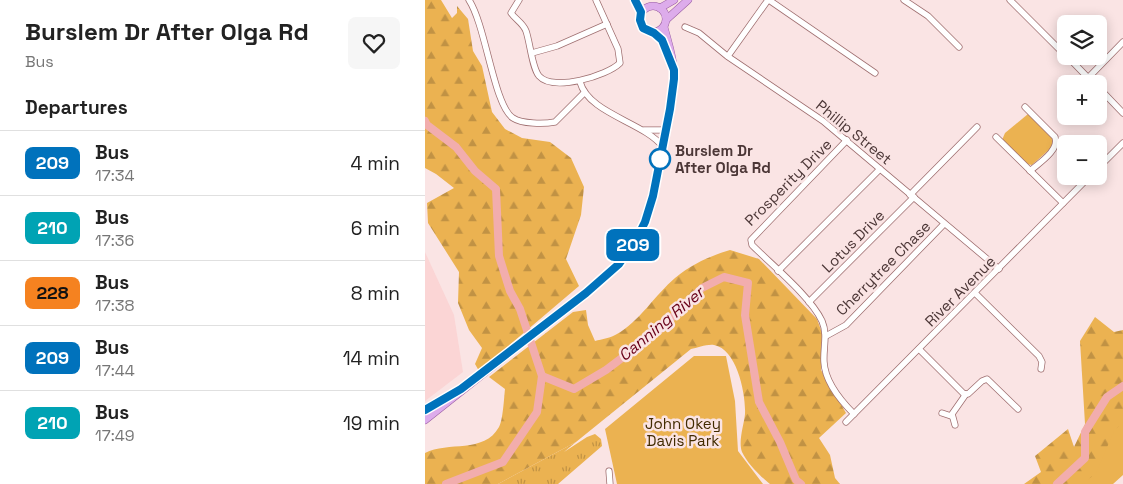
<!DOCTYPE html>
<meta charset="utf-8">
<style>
body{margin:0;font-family:"Space Grotesk",sans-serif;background:#f6f6f6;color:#222;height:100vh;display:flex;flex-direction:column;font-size:19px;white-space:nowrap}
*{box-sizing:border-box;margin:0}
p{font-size:16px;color:#767676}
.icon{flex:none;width:28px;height:28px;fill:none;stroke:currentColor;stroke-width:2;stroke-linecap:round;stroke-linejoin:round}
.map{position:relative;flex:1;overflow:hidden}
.panel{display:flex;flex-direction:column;background:#fff;width:425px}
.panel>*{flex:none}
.badge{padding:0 10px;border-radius:8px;font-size:18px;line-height:32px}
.fabs{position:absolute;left:632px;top:15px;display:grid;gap:10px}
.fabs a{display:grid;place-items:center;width:50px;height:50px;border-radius:8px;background:#fff;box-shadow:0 2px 12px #0003;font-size:25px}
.map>.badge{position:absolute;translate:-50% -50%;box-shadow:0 0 0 2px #fff}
h2{padding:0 25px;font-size:19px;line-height:45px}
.round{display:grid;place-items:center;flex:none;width:52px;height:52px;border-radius:8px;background:#f6f6f6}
.summary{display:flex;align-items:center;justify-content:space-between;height:85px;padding:0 25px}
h1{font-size:24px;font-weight:600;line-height:38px}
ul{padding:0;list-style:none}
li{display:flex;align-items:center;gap:15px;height:65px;padding:0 25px;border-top:1px solid #e0e0e0}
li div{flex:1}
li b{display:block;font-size:19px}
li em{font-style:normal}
li .badge{min-width:55px;font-weight:700;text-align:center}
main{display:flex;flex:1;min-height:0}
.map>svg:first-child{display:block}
.built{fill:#fbd5d5}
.grass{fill:url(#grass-tufts)}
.forest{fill:url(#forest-firs)}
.park{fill:#ebb251}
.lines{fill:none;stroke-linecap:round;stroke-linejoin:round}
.river{stroke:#f2adad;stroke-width:8}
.minor-casing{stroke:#9f6f70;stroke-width:7}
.major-casing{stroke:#9b5fa3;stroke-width:8}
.minor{stroke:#fff;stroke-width:5.5}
.major{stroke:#ddaceb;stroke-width:7}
.line-casing{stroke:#fff;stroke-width:11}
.line{stroke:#0072bc;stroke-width:8}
.stop-dot{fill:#fff;stroke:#0072bc;stroke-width:2.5}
.labels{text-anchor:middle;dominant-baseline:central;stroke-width:5;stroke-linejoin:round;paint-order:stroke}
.street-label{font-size:15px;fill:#4c3737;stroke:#fae4e4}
.stop-label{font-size:15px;font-weight:bold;fill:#4c3737;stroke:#fae4e4;text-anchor:start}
.park-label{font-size:15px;fill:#422b00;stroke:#fae4e4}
.water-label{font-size:16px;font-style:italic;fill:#680018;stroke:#fae4e4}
</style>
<main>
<section class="panel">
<div class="summary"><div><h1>Burslem Dr After Olga Rd</h1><p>Bus</p></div><a class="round"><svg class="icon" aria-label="heart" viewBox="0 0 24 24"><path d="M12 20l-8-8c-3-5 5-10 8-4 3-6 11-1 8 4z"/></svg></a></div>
<h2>Departures</h2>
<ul>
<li><span class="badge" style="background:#0072bc;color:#fff">209</span><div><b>Bus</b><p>17:34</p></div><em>4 min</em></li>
<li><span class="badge" style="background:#00a3b4;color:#fff">210</span><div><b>Bus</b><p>17:36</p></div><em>6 min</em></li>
<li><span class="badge" style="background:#f58220;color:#111">228</span><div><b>Bus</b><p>17:38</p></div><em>8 min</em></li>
<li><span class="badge" style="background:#0072bc;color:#fff">209</span><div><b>Bus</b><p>17:44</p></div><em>14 min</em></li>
<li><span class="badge" style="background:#00a3b4;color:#fff">210</span><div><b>Bus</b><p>17:49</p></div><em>19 min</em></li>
</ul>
</section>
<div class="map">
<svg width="698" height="484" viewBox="0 0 698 484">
<defs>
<pattern id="grass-tufts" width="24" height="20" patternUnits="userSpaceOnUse" patternTransform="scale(1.25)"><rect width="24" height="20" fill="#ebb251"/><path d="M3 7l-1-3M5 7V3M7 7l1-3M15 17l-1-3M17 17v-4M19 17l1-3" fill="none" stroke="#c19244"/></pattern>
<pattern id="forest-firs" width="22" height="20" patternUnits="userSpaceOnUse" patternTransform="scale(1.25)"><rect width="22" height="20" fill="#ebb251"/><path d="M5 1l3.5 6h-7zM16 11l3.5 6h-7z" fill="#c19244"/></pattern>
</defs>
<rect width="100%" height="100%" fill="#fae4e4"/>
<polygon class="built" points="0,252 29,315 38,372 0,401"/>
<polygon class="grass" points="170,434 176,439 177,446 133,484 73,484 151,442 139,452 162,437"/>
<g class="forest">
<polygon points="0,0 16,0 27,18 32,13 32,6 43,19 48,51 57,66 67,112 80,129 97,138 125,142 146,158 159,187 156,215 141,259 154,286 54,371 50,364 57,348 44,330 33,303 34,272 3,223 2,203 29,188 11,174 0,168"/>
<path d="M305,250L334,259L392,319L397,333L396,370L421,413L394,438L405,455L410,478L415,484H345C336,477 322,463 317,452C313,441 319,425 320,414C321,394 312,349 289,345C282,344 272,348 266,349L151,442L73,484H0V453C23,441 59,454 74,427C78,420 79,398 80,389L64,377L148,312L161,310L163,325L170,341C177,339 186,338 192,334C213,323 231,294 250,278C267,264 285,256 305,250Z"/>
<polygon points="670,317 689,332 698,330 698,424 674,484 599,484 616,472 610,456 643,429 649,447 660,424 655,341"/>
</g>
<g class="park">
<polygon points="603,114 628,139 627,147 607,165 601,164 577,140 580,133"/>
<polygon points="269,356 301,356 310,401 313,451 338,484 192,484 180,429"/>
<polygon points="698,422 698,475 688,484 658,484 671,473 689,431"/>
</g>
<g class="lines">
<g class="river">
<polyline points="0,121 2,125 31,147 50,171 71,189 74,256 85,291 95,309 117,376 149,389 181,370 234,330 277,288 299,277 323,283 320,315 334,402 355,442 371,480 376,484"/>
<polyline points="21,484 78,462 112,412 117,376"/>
<polyline points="632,484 660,458 660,432 682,397 698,386"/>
</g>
<g class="minor-casing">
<g id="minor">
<path d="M44,0C61,26 69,106 88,118C97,124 119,124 130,122L159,93"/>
<path d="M94,0L86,13C91,20 98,23 101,31C105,42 107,68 114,76C128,92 182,76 195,63L193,49L171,0"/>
<polyline points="344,0 450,73"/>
<polyline points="479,0 503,16 534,47"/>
<polyline points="585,0 641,56"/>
<polyline points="260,27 274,33 302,56 398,121 574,269"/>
<polyline points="107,53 132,46 182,24"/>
<polyline points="303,56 343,0"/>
<polyline points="642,56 669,84"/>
<polyline points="663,78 698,42"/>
<path d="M155,82C164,114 219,122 238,147"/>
<polyline points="674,88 698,113"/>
<path d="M600,107L630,137C635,150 614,163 605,171"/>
<polyline points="219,130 241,130"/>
<polyline points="571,137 638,203"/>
<path d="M422,140L326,240L327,245C347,265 386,297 397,321C403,335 398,348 399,362C400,382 416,401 429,414"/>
<polyline points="674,167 698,143"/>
<polyline points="485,195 552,127"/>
<polyline points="353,271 455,169"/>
<polyline points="550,293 614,356 617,362 616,369"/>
<polyline points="384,302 489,197"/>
<polyline points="401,336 421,325 519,224"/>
<polyline points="494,349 539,394 543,394 557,381 562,379 593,409"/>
<polyline points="517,413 526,416"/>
<polyline points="421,422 665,176"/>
<polyline points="530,425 527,414 541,394"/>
<polyline points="184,471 185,484"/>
</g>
</g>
<g class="major-casing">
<g id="major">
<polyline points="210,0 216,13"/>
<circle cx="228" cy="19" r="13"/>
<polyline points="235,8 249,0"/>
<polyline points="242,19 263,0"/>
<polyline points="229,33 237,40 242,53"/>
<polyline points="0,410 29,393"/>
<path d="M0,420L174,282C189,269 202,256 211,239C229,208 233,171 240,136C244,115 250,94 249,72C248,56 243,42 239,27"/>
</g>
</g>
<use href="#minor" class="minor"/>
<use href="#major" class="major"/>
</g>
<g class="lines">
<g class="line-casing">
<polyline id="line" points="0,410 36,389 161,293 194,264 212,238 220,222 228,196 245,109 249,79 249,70 237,40 229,33 218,28 215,20 216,12 210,0"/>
</g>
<use href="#line" class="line"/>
</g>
<circle class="stop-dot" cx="235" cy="159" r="10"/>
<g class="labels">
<g class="street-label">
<text transform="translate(429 132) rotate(39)">Phillip Street</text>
<text transform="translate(363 182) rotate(-45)">Prosperity Drive</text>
<text transform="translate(428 241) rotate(-45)">Lotus Drive</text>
<text transform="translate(458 268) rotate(-45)">Cherrytree Chase</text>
<text transform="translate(535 291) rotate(-45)">River Avenue</text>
</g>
<g class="stop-label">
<text x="250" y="150">Burslem Dr<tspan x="250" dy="17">After Olga Rd</tspan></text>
</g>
<g class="park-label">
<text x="258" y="423">John Okey<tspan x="258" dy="17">Davis Park</tspan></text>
</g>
<g class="water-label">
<text transform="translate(236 324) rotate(-40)">Canning River</text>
</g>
</g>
</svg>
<div class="fabs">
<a><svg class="icon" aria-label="layers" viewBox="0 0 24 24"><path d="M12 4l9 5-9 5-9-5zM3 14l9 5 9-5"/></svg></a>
<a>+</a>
<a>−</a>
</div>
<b class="badge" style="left:208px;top:245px;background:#0072bc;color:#fff">209</b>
</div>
</main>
